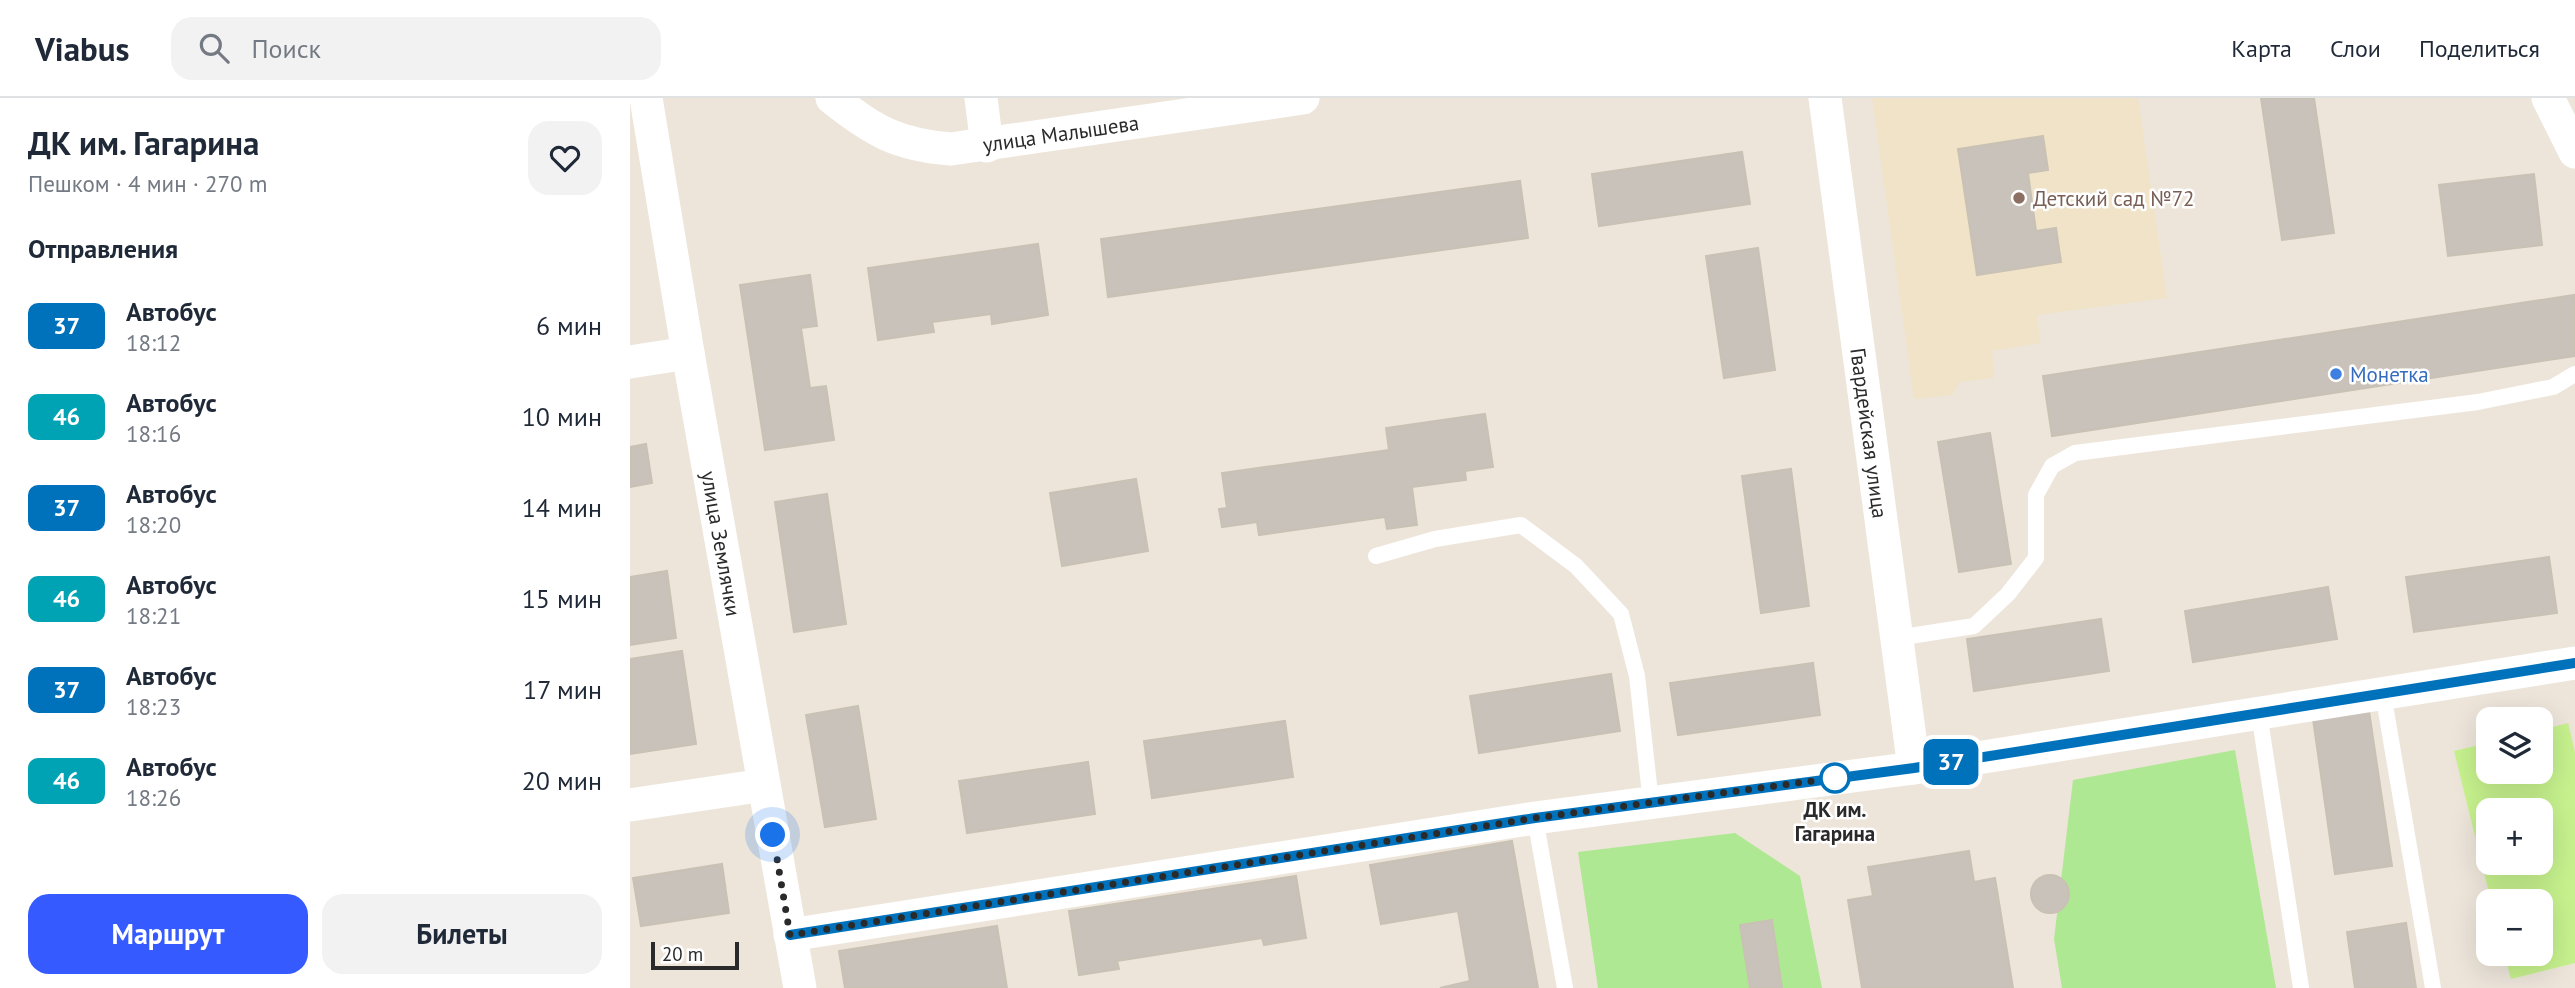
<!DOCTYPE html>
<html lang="ru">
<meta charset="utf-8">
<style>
body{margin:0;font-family:"PT Sans",sans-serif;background:#f2f2f3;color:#1f2937;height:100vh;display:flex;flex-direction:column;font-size:26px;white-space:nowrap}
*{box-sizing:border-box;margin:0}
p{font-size:23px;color:#747a83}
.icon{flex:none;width:38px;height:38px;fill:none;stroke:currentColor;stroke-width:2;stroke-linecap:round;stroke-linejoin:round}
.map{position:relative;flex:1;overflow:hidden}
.details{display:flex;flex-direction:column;background:#fff;width:630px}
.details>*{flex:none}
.badge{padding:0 14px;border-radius:10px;font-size:24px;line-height:46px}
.controls{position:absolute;left:1846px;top:609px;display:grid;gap:14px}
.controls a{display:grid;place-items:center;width:77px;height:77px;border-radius:14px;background:#fff;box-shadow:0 7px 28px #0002;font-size:35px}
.scale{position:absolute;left:21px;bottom:18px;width:88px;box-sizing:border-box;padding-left:7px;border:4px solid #2a2a2a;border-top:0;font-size:19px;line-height:24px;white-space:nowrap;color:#2a2a2a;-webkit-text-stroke:5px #fff;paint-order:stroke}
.you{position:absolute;width:35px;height:35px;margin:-18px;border:5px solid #fff;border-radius:50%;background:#1a73e8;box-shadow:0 0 0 10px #1a73e833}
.map>.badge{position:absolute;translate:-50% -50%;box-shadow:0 0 0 4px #fff}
h2{padding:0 28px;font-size:26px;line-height:63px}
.round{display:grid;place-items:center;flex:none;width:74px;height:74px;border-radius:21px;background:#f2f2f3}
.overview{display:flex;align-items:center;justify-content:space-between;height:119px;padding:0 28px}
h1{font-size:33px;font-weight:800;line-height:52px}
.cta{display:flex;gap:14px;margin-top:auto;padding:14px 28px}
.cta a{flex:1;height:80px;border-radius:21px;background:#355aff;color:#fff;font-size:28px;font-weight:800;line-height:80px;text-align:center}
.cta a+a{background:#f2f2f3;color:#1f2937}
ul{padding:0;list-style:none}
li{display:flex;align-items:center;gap:21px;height:91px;padding:0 28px}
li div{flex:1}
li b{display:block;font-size:26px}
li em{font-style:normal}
li .badge{min-width:77px;font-weight:700;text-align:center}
header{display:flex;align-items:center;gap:42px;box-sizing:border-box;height:98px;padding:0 35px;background:#fff;border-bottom:2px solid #e0e1e3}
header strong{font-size:33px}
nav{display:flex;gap:38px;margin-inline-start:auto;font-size:24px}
.search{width:490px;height:63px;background:#f2f2f3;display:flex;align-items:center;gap:18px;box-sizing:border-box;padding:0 24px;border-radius:21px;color:#747a83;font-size:26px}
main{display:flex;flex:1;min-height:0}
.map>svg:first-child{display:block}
.education{fill:#f0e3c8}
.green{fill:#afe892}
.pitch{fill:#c6f18d;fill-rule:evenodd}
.building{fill:#c8c2ba;stroke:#c9c1b4;stroke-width:2}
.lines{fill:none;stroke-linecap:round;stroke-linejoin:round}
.lane{stroke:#fff;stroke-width:16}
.street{stroke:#fff;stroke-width:33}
.line-casing{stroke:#fff;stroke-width:16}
.line{stroke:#0072bc;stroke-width:10}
.walk{stroke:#2a2a2a;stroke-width:7;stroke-dasharray:0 12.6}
.education-dot{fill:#8d6e63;stroke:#fff;stroke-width:2.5}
.shop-dot{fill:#3f7fe0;stroke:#fff;stroke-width:2.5}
.stop-dot{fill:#fff;stroke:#0072bc;stroke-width:3.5}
.labels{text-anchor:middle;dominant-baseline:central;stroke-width:5;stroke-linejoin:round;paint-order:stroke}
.street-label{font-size:21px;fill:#2a2a2a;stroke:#fff}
.education-label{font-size:21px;fill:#785e54;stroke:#fff;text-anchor:start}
.shop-label{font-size:21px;fill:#366cbe;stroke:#fff;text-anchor:start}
.stop-label{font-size:21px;font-weight:bold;fill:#2a2a2a;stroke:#fff}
</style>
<header>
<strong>Viabus</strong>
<div class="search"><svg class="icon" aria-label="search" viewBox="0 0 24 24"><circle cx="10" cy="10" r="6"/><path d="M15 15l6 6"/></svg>Поиск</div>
<nav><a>Карта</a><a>Слои</a><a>Поделиться</a></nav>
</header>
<main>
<section class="details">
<div class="overview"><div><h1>ДК им. Гагарина</h1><p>Пешком · 4 мин · 270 m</p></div><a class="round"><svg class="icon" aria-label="heart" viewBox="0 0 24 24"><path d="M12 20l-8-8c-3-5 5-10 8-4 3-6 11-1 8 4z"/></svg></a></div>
<h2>Отправления</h2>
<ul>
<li><span class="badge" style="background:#0072bc;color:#fff">37</span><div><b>Автобус</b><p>18:12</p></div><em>6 мин</em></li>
<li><span class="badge" style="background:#00a3b4;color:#fff">46</span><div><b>Автобус</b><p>18:16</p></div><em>10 мин</em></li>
<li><span class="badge" style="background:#0072bc;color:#fff">37</span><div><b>Автобус</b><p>18:20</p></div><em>14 мин</em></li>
<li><span class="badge" style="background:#00a3b4;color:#fff">46</span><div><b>Автобус</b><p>18:21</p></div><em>15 мин</em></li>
<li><span class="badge" style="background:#0072bc;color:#fff">37</span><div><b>Автобус</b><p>18:23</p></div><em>17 мин</em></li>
<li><span class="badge" style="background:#00a3b4;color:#fff">46</span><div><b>Автобус</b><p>18:26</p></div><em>20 мин</em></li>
</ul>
<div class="cta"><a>Маршрут</a><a>Билеты</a></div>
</section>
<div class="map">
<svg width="1945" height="890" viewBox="0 0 1945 890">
<rect width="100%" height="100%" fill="#ede5da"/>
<polygon class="education" points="1242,0 1508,0 1537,200 1407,217 1410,245 1362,253 1364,280 1330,284 1322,297 1284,301"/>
<g class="green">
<polygon points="1605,652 1646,890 1432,890 1424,841 1443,682"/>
<polygon points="1105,735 1170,778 1192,890 968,890 948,754"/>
</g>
<path class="pitch" d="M1938,625L1945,654V865L1881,881L1874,856H1911V803H1861L1824,653L1858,645V674H1911V632ZM1858,712H1911V765H1858Z"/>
<g class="building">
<polygon points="1631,0 1684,0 1704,135 1652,142"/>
<polygon points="1413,38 1418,72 1398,75 1406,133 1426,130 1431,164 1347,177 1328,51"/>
<polygon points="1112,54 1120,106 969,128 962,76"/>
<polygon points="1904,76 1912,147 1818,158 1809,87"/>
<polygon points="890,83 898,140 478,199 471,141"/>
<polygon points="408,146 418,217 362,226 361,216 302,224 304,234 248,242 238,170"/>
<polygon points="1128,150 1145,272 1094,280 1076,158"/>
<polygon points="180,177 187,228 171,230 180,290 196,288 204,342 135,352 110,187"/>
<polygon points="1944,197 1945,258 1422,338 1413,278"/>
<polygon points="855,316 863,369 835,373 836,382 782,389 787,427 757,431 755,419 629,437 627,424 592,429 589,411 597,410 592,375 759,352 756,330"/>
<polygon points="1360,335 1381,466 1329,474 1308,344"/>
<polygon points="16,346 22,385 0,389 0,349"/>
<polygon points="1161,371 1179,508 1131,515 1112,378"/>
<polygon points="506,381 518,453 432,468 420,395"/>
<polygon points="197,396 216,526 164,534 145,404"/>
<polygon points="1919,459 1927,515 1784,534 1776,479"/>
<polygon points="37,473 46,540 0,547 0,479"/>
<polygon points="1698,489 1707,541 1563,564 1555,513"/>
<polygon points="1471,521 1479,573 1344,593 1337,541"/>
<polygon points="52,553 66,646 0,656 0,561"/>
<polygon points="1183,565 1190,617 1048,637 1040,585"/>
<polygon points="981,576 990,633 849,655 840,598"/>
<polygon points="228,608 246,721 195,729 176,617"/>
<polygon points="1739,613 1762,768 1705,776 1683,621"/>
<polygon points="655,623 663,679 522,700 514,643"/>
<polygon points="458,664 465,716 337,735 329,683"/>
<polygon points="882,743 908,890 810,890 840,883 828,813 751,826 740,767"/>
<polygon points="1339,753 1344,784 1365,780 1383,890 1232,890 1218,802 1243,798 1238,769"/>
<polygon points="92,766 99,815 11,828 3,780"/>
<circle cx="1420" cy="796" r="19"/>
<polygon points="666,778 676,840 634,847 632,840 487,863 489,871 449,877 439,813"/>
<polygon points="1142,822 1152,890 1120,890 1110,827"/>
<polygon points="1776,825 1786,890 1725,890 1717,834"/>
<polygon points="367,828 377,890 215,890 209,853"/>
</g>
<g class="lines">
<g class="lane">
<polyline points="746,458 805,441 891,427 946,468 991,516 1007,578 1021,705"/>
<polyline points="1267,540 1344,528 1378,496 1406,460 1406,397 1422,368 1445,355 1848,304 1923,289 1945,276"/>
<polyline points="1753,595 1803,890"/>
<polyline points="1629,615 1671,890"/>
<polyline points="905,720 935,890"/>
</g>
<g class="street">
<path id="s1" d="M16,0L58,255L170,890"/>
<path id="s2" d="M202,0C243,33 268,47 321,51L673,0"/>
<polyline points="351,0 357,48"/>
<path id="s3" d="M1195,0L1284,670"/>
<polyline points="1918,0 1945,54"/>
<polyline points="0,264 58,255"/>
<polyline points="0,707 134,687"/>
<polyline points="160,837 905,720 1284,670 1945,565"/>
</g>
</g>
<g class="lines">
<g class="line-casing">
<polyline id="line" points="160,837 905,720 1284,670 1945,565"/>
</g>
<use href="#line" class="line"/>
<polyline class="walk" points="143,737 160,837 905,720 1205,680"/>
</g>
<circle class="education-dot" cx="1389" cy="100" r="7"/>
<circle class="shop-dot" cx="1706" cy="276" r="7"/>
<circle class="stop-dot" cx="1205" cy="680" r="14"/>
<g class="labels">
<g class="street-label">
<text stroke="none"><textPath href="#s2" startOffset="243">улица Малышева</textPath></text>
<text stroke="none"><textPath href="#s3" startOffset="338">Гвардейская улица</textPath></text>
<text stroke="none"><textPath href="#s1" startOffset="452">улица Землячки</textPath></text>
</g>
<g class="education-label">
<text x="1403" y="100">Детский сад №72</text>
</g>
<g class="shop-label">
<text x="1720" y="276">Монетка</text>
</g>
<g class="stop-label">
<text x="1205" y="711">ДК им.<tspan x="1205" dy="24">Гагарина</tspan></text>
</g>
</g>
</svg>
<div class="controls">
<a><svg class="icon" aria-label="layers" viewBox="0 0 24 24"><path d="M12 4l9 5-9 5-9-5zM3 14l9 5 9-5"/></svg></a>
<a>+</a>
<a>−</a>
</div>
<div class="scale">20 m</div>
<div class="you" style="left:143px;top:737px"></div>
<b class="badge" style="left:1321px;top:664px;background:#0072bc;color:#fff">37</b>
</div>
</main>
